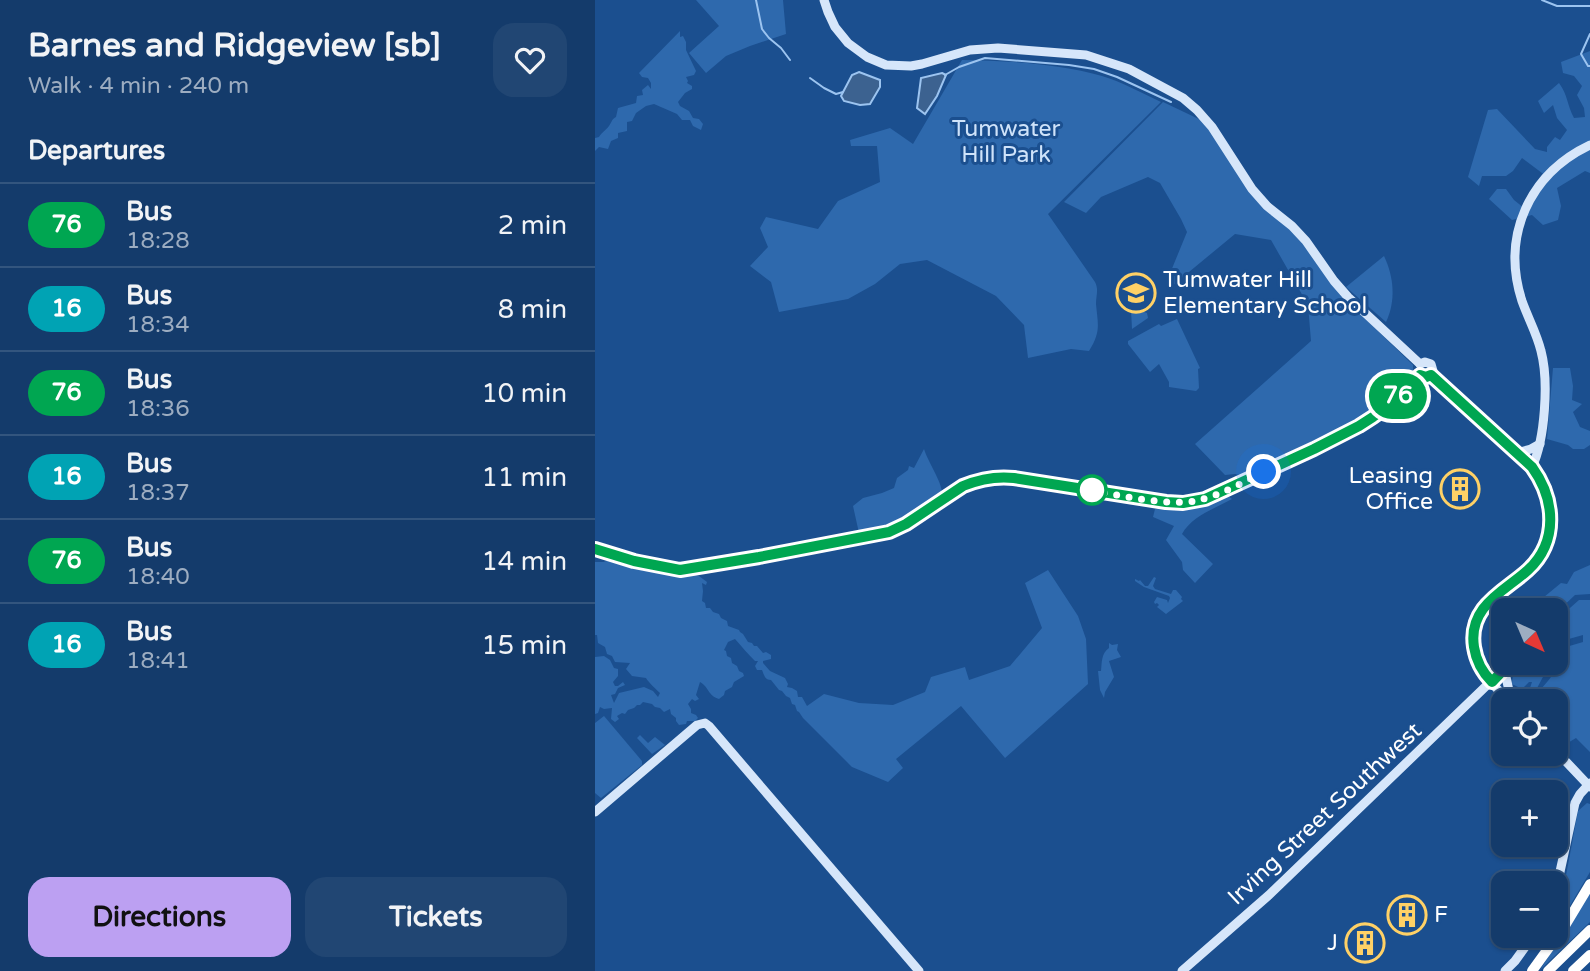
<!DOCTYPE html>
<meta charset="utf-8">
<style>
body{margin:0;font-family:"Varela Round",sans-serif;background:#214673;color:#f1f3f6;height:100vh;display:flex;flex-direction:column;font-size:26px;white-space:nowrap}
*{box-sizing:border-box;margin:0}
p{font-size:23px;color:#9dadc1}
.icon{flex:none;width:38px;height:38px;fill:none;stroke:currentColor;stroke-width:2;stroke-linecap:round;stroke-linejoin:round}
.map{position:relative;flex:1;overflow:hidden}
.side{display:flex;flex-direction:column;background:#143b6b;width:595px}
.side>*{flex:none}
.badge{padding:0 14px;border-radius:23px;font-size:24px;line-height:46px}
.needle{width:46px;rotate:136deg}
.fabs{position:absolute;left:896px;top:598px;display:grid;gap:14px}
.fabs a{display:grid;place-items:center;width:77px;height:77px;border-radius:14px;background:#143b6b;box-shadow:0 2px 5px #0004,0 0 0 2px #33557e;font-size:35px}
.you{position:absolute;width:35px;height:35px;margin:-18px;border:5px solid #fff;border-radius:50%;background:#1a73e8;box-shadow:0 0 0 10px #1a73e833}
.map>.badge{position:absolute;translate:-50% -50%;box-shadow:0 0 0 4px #fff}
h2{padding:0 28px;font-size:26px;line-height:63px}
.round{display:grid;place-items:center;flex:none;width:74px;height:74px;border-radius:21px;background:#214673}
.head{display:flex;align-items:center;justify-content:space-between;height:119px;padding:0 28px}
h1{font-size:33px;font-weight:700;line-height:52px}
.cta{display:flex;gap:14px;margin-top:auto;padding:14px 28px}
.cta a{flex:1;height:80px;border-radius:21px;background:#bca0f2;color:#111;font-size:28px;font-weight:700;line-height:80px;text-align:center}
.cta a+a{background:#214673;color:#f1f3f6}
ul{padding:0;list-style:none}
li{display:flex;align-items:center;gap:21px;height:84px;padding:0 28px;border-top:2px solid #33557e}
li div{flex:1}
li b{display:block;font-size:26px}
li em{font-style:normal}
li .badge{min-width:77px;font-weight:700;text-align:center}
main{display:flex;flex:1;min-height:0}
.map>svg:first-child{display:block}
.green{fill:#2e69ad}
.water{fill:#3c6290;stroke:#9cc4f0;stroke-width:2}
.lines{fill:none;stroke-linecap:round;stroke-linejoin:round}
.stream{stroke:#9cc4f0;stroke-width:2}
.secondary{stroke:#d6e6fa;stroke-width:9}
.highway{stroke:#fff;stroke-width:10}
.line-casing{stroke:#fff;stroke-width:16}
.line{stroke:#00a651;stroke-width:10}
.walk{stroke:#fff;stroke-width:7;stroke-dasharray:0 12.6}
.stop-dot{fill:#fff;stroke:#00a651;stroke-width:3.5}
.labels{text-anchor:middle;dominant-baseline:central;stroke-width:6;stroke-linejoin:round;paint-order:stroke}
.park-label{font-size:23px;fill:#cfe3fa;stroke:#1b4f8f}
.poi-label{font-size:23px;fill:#fff;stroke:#1b4f8f;text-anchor:start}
.street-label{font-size:23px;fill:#fff;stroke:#1b4f8f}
</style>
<main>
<section class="side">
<div class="head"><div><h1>Barnes and Ridgeview [sb]</h1><p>Walk · 4 min · 240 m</p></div><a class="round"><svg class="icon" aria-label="heart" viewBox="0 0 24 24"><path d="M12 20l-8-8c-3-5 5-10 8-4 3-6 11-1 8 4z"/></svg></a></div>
<h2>Departures</h2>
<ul>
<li><span class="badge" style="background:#00a651;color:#fff">76</span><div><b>Bus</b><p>18:28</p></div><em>2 min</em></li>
<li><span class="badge" style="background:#00a3b4;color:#fff">16</span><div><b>Bus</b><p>18:34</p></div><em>8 min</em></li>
<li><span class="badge" style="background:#00a651;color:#fff">76</span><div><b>Bus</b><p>18:36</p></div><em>10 min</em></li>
<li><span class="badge" style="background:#00a3b4;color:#fff">16</span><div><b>Bus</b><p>18:37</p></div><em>11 min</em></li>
<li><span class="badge" style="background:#00a651;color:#fff">76</span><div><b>Bus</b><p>18:40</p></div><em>14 min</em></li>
<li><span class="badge" style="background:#00a3b4;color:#fff">16</span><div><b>Bus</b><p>18:41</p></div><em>15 min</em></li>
</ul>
<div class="cta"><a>Directions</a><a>Tickets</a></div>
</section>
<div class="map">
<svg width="995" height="971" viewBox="0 0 995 971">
<rect width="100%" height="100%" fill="#1b4f8f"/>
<g class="green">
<polygon points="101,0 188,0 191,34 155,46 131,56 111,73 94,53 124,26"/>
<path d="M85,31V37L88,36L91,42V50L101,71L99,75L91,77L93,81L92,83L97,86V89L90,93L83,102L85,106L94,111L98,118L104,119L108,124L106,130L98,126L95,120H87L82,114L59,104L51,106L41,113L37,121L32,122V131L23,133V138L16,141L13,149L4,147L0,151V138L4,137C7,132 11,130 14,126C17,122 16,120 21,117L23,108L41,103L42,96L48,95L47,90L53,85L56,89V83L53,78L47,77L44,73Z"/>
<path d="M995,51V173L990,171L962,188L966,206L963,220L948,225L937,215L917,220L894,199L902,189H911L919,200L929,208L951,176L927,158L918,171L911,176H887L884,186L873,177L893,110L902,109L940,149L952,152V147L960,137L965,140L972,130L962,118L958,105L949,113L943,101L964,83C973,95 972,105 979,118L990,117L989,108L982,95L987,86L979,76L968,73L966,62Z"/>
<path d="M367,60C414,61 462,63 507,76C527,82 547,93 566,102L453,214L500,282C504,290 501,295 501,304C503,325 506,332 494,351L476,349L433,358L429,325L401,296L332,260L305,264L280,284L253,299L184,312L176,282L155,266L173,247L165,228L171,217L223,229L243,201L285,182L282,146H256L255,140L295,128L318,144Z"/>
<polygon points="568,102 610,122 654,191 701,233 752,301 818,365 818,372 773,415 646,475 640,474 630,475 600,444 716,341 713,305 676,240 640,234 577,286 576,271 592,232 586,219 565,183 553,177 506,197 491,213 469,202"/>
<path d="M789,256C799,277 801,301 791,322L751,287Z"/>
<polygon points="538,308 552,313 553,318 537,329 536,310"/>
<polygon points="582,319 605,368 603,369 604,388 601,391 574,387 574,382 564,364 555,372 533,344 533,341 564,324 566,326"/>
<polygon points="958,368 975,368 978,386 977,400 987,404 978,412 985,427 995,431 995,445 989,449 978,449 973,445 952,439"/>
<path d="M329,449C333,462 347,482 347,493C318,512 300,528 264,533L258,506L268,498L287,493L299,488L302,478L313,470L314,466L319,468Z"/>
<path d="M633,496L637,499C619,509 597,516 587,534L618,564L600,583L588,570L587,562L571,540L579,526L558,517L560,509H597Z"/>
<path d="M19,559L44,565L48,571L56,570L62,572L69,570L75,575L81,574L88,575L92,573L104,576L112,582L111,585L107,583L108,591L107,601L110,603L111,608H115L118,612L124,614L126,618L132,621L133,626L144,630L145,632L148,634L153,642L157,643L159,646H162L168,653L171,652L176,655V659L168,661V663L175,671L190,678L193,684L192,687L197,688L202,691L203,697H207L212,706L229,694L264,703L298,705L330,692L336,677L370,667L374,680L415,666L447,628L430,583L453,570L483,616L491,639L493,684L410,758L366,706L301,759L308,768L293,782L257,767L208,718L204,712L202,711L200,705L197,704L195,698L191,696L187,691L184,690L176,680C170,680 169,675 167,670H162L160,666L163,661H160C153,654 147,647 140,639L133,642L129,650L131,651L132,656L136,658L137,663L142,666L144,671L148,673L149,676L139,682L137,687L130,691L129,695L124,699C113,696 114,687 105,682L101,695L104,699L100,701L97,699L93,704L96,709V713L101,715L103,718L100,721H92L91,724L84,725L81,721V718L76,714L75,709L69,712L65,708L60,707L57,704L48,702L45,705H42L39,708L33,710L30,714L27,713L22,716L24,719L20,722L16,719L17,708L9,709L5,707L3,713L0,714V657L9,656L15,660L19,668L23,669V676L18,682L20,686H23L28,682L30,685L23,688L20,694L16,695L19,703L24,693L49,687L58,691L63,697L65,693C62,690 53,682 51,678L37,676L31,669L35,663L20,662L17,656L12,654L10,647L3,643L2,635H0V562H8Z"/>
<polygon points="995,565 995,594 980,595 961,613 961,611 928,611 949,597 966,583 972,584 979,572"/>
<polygon points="559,577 561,578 558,586 560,589 576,594 578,590 581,590 587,597 586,599 588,601 571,614 562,607 564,605 562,603 560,604 559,602 562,597 572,600 573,603 575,598 574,596 549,587 540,581 540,579 544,581 545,580 550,586 553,586"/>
<path d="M984,600H995V752L981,738L971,744L965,740L964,733L961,731V702H934V699C942,695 953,681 959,673L956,663H961L962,651L966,652L971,647L988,642V635L963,642L961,641V624H965L967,615Z"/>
<path d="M514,643L517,645L523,644L522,650L526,657L514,661L519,677L510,692L509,698L505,690L503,671H506C507,662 506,654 514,648Z"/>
<polygon points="928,663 948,664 949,675 941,690 934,691 937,682 934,682 927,689 917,684 918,673 923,671 923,666"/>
<polygon points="9,716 47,761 47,765 6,798 0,793 0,723"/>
<polygon points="45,735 53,743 60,737 70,745 57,754 42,738"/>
<polygon points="992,803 995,804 995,872 961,929 983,811"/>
<polygon points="995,893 995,922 945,970"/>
</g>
<g class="water">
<polygon points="264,72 285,80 285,87 275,104 265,105 249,101 246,96 257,75"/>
<polygon points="347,73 351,75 342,96 330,114 322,108 326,78"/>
</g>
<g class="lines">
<g class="stream">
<polyline points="161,0 167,29 174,38 186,48 195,60"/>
<polyline points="947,0 962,6 995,6"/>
<polyline points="995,34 986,54 993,66 995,66"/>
<polyline points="350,75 364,67 390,58 474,65 499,69 522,77 576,102"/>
<polyline points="215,78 229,88 241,94 248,92"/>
</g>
<g class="secondary">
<polyline points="229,0 233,12 240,27 253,43 272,57 291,65 316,66 327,64 375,50 403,48 491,55 534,69 588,98 602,110 617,127 657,189 672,206 697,226 711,241 739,281 753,297 825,364"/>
<polyline points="825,364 830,362 836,364 838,371 836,375"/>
<path d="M836,375L937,467C960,498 964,541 934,570C912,590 885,600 879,633C878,642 878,651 881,660C888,676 903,689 914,702"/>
<polyline points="922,453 936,449 945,444"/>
<path d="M937,467C950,440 954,381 946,351C942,334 933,318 927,301C906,236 934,174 995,145"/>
<path d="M0,549L39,561L85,570L164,557L294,532L311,524L368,486C385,479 400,476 419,478L571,502L588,503L610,499L719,449L764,427L792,407L825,375"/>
<polyline points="914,666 911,677 916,700"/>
<polyline points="961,751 995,787"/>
<polyline points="0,812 102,725 110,723 114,726 324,971"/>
<polyline points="961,890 980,803 985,794 995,783"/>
<polyline points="587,971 674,895 915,663"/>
<polyline points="910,971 920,961 938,936"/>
</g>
<g class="highway">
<polyline points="937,971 971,924 995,884"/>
<polyline points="953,971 995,930"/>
<polyline points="978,971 995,955"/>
</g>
</g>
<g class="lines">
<g class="line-casing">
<path id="line" d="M0,549L39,561L85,570L164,557L294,532L311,524L368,486C385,479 401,476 419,478L571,502L588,503L610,499L719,449L764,426L778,417L792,407L825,375L831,377L836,375L937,467C960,499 964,541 933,570C919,583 900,593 888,609C871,632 878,663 897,682L915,663"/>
</g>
<use href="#line" class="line"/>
<path class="walk" d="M497,490C524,496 578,507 604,500C627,495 648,482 669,472"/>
</g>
<defs>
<g id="school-ring" transform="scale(2.0125)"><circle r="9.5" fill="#1b4f8f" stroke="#ffd166" stroke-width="1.5"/><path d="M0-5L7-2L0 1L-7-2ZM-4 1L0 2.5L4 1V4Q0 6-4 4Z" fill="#ffd166"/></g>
<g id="building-ring" transform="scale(2.0125)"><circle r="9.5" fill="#1b4f8f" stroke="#ffd166" stroke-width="1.5"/><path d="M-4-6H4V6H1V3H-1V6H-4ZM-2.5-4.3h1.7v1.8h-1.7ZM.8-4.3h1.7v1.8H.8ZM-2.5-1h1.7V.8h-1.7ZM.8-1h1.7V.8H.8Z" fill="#ffd166"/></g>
</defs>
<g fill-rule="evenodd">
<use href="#school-ring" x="541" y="293"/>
<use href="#building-ring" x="865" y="489"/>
<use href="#building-ring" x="812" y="915"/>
<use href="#building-ring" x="770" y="943"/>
</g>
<circle class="stop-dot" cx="497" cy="490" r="14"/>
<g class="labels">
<g class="park-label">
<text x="411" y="129">Tumwater<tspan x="411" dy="26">Hill Park</tspan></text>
</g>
<g class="poi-label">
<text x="568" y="280">Tumwater Hill<tspan x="568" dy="26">Elementary School</tspan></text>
<text x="838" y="476" text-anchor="end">Leasing<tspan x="838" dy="26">Office</tspan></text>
<text x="839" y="915">F</text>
<text x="743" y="943" text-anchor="end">J</text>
</g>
<g class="street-label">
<text transform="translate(730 814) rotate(-43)">Irving Street Southwest</text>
</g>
</g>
</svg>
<div class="fabs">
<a><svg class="needle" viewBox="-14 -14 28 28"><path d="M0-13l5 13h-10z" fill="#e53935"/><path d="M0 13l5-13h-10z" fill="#9dadc1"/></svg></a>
<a><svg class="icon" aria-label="locate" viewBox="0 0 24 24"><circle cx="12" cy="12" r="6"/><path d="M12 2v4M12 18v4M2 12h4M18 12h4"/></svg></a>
<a>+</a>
<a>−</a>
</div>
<div class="you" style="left:669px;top:472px"></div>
<b class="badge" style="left:803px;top:396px;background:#00a651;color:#fff">76</b>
</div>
</main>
